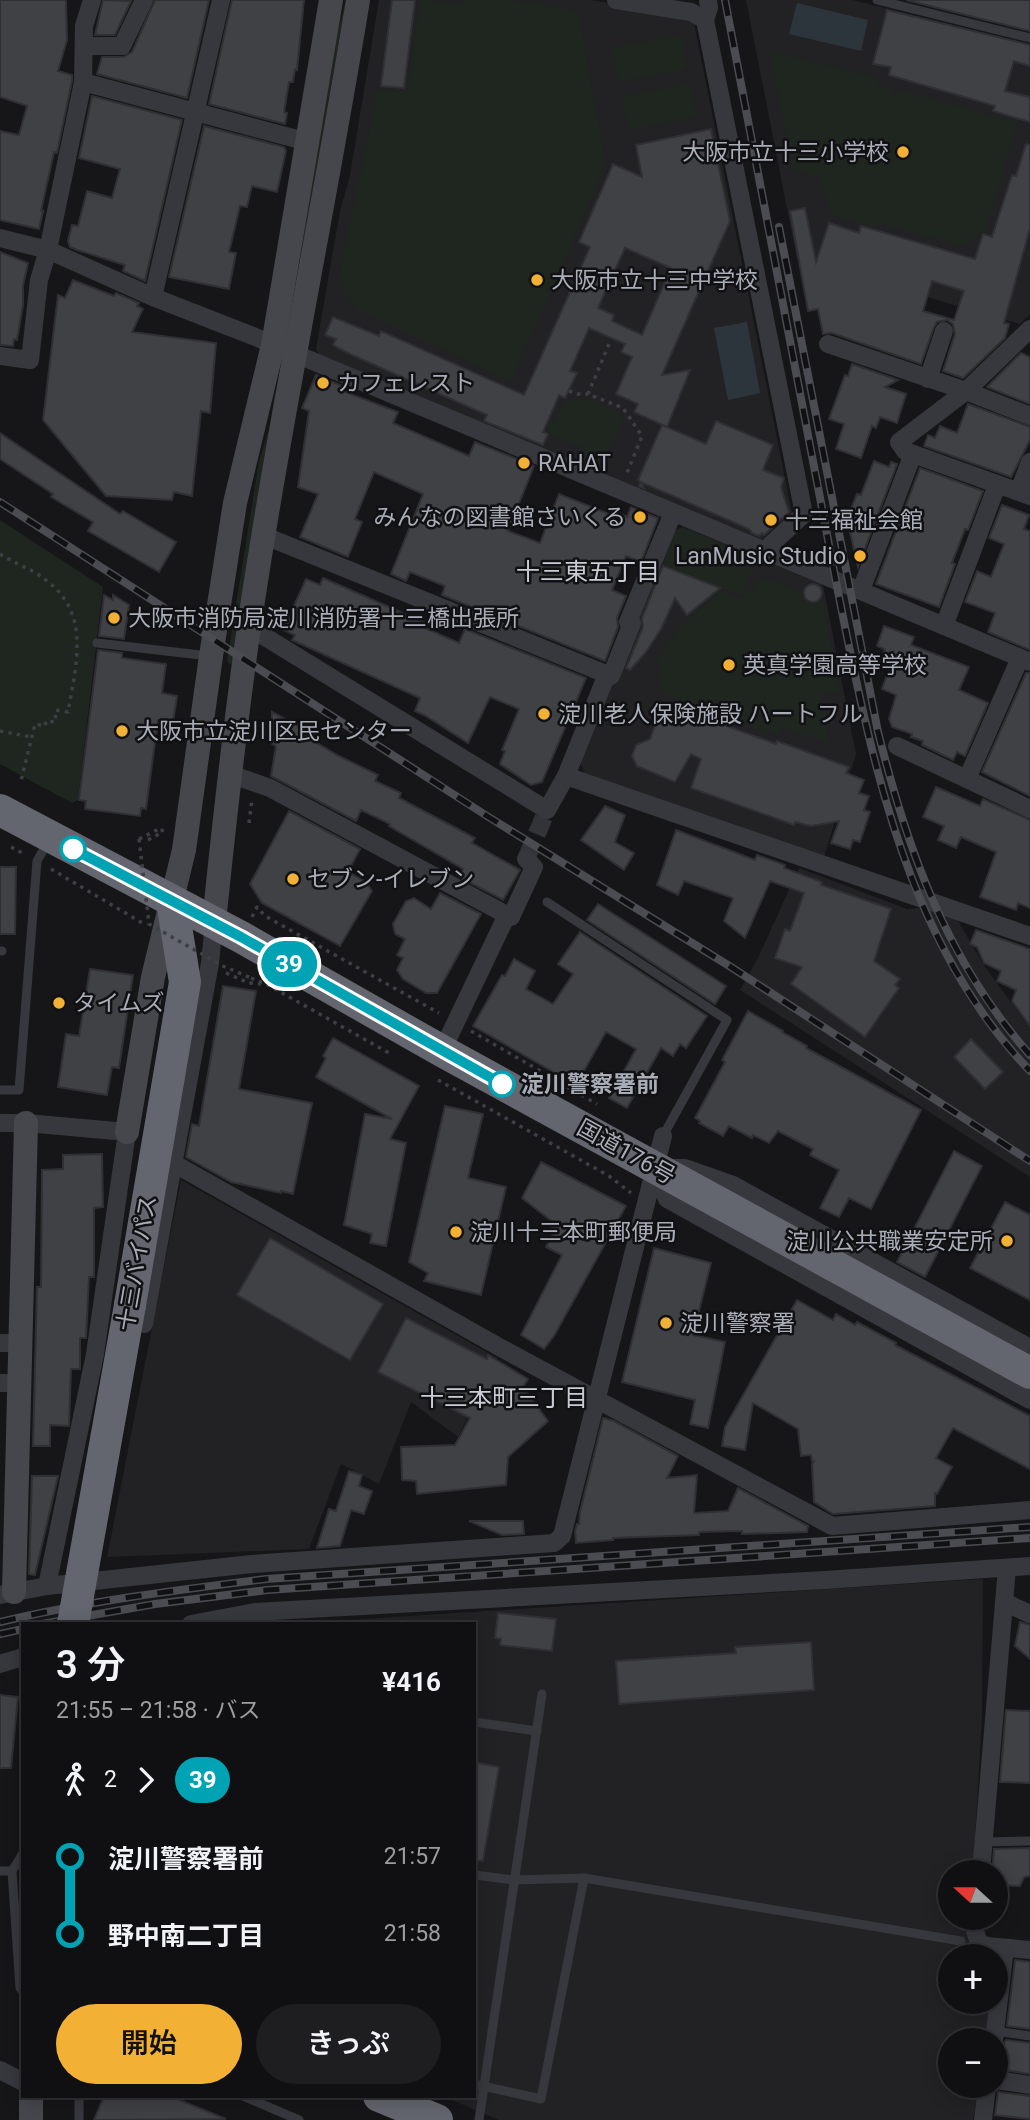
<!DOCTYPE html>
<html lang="ja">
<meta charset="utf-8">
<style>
body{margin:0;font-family:Roboto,"Noto Sans JP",sans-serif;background:#1e1e20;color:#f1f3f6;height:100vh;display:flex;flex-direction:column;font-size:26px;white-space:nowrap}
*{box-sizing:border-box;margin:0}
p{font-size:23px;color:#9c9d9f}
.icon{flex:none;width:38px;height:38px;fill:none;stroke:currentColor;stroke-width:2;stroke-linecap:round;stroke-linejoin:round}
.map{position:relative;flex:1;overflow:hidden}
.panel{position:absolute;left:21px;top:1622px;width:455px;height:476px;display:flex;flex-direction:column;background:#101012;border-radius:0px;box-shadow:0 4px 18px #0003,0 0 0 2px #303032}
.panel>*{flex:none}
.badge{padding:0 14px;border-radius:23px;font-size:24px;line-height:46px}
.needle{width:46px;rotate:291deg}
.tools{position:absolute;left:938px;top:1860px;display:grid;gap:14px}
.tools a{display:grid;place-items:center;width:70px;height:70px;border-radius:50%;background:#101012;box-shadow:0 4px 18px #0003,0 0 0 2px #303032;font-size:35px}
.map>.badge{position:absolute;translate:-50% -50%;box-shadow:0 0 0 4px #fff}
.legs{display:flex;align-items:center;gap:10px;height:77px;padding:0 35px;font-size:23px}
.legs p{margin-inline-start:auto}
.summary{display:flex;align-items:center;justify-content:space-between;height:119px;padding:0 35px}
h1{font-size:38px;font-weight:600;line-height:52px}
.cta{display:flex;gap:14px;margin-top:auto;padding:14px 35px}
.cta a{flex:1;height:80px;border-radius:42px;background:#f2b134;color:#111;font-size:28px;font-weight:600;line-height:80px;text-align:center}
.cta a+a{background:#1e1e20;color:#f1f3f6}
ul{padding:0 35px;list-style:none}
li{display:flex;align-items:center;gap:24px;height:77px;font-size:26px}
li i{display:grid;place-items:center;width:10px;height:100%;margin:0 9px;background:currentColor}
li i::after{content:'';width:18px;height:18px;margin:-9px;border:5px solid;border-radius:50%;background:#101012}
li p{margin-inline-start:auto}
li:first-child i{background:linear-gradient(#0000 50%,currentColor 0)}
li:last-child i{background:linear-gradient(currentColor 50%,#0000 0)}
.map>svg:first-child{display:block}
.built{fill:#222225}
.green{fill:#1e261f}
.water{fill:#2c353c}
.building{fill:#404145;stroke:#303034;stroke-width:2;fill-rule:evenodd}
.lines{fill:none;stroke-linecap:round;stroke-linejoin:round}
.street-tunnel{stroke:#333438;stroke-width:18;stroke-dasharray:18 9;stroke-linecap:butt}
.path{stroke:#3d3f44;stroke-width:3.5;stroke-dasharray:3.5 5;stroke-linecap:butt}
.lane{stroke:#37383d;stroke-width:9}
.street{stroke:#37383d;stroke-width:18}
.secondary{stroke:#45474d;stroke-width:24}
.highway{stroke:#63666e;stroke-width:32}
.rail-casing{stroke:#4a4c52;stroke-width:8}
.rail{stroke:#111113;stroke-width:5;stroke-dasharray:16;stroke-linecap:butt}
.path-bridge{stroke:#3d3f44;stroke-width:3.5;stroke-dasharray:3.5 5;stroke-linecap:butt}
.highway-bridge{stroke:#63666e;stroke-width:32}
.line-1-casing{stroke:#fff;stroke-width:16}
.line-1{stroke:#00a3b4;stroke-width:10}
.poi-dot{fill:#f2b134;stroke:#111113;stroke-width:2.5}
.stop-1-dot{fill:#fff;stroke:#00a3b4;stroke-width:3.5}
.labels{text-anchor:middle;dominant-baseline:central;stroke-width:5;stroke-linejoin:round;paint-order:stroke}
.poi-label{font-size:23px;fill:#a8adb8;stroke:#111113;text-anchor:start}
.stop-label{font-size:23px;font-weight:bold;fill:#a8adb8;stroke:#111113;text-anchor:start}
.street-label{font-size:23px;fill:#a8adb8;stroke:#111113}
.neighbourhood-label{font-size:24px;fill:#c9ccd4;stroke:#111113}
</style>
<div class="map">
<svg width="1030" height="2120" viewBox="0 0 1030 2120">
<rect width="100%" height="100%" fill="#161618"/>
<g class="built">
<polygon points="379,0 591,0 693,18 792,513 759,542 320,356 316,349 340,211 350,175"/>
<polygon points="746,0 853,0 1030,44 1030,314 1020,324 797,259"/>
<polygon points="683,527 823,585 856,754 824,857 585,775 580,762 675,530"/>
<polygon points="799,868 907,909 920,908 944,913 957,919 983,964 1030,1028 1030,1177 740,990 757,960"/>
<polygon points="181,1180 497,1358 458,1437 411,1402 379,1484 341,1464 309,1549 107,1557"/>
<polygon points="983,1579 982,1717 973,1872 950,1872 950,1918 970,1918 968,1949 976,1956 950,1956 950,2002 992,2002 986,2040 950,2040 950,2086 979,2086 973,2120 499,2120 445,2097 474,2096 474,1624 286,1624"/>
</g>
<g class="green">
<polygon points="346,0 292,310 332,51"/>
<path d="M420,0L463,6L465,0H509L578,11L606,165L511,382L361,311C346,300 339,286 341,268L378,90L407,92Z"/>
<polygon points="681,35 687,69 618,82 612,48"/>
<polygon points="770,51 879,78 877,85 893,89 892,93 898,94 900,90 1017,123 986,231 960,246 879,223 877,228 834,216 820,182 821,178 793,170"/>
<polygon points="691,84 697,117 628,130 622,97"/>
<polygon points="275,393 279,394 233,663 230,664 227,661 259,461 269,429"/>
<polygon points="593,400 619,413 624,420 598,468 581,460 586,449 546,432 550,421 555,423 564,401"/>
<polygon points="0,520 103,587 78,800 72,803 0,764"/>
<polygon points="684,528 757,559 742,596 663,564 676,531"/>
<polygon points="765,578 803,594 805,600 813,603 819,601 823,602 839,691 820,696 829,743 782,728 780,736 662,693 657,677 662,673 656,661 680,627 721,591 741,599"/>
</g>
<g class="water">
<polygon points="797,3 868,20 861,51 789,34"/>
<polygon points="747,322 760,393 728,400 714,328"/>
</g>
<g class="building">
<polygon points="0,0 66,0 67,40 58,71 72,75 72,81 57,153 54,152 41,211 43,211 39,229 0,220 0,131 19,135 27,106 0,97"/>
<polygon points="103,0 131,1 115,35 95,35"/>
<polygon points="155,0 209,0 187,98 97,74 102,57 123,57 132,52"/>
<polygon points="232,0 304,0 297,70 295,69 293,82 289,82 284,112 287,113 285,124 209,104"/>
<polygon points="392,0 415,0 404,88 381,86"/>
<polygon points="906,0 1030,0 1030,31"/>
<polygon points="887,10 1030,45 1030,66 1014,61 1005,91 1030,97 1030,122 993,111 995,106 889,75 891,67 873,64"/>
<polygon points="92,96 182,120 145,281 123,271 125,265 77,250 70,247 68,241 72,225 78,226 87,191 112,198 120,169 79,158"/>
<polygon points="204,126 284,147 286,151 277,192 252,186 247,207 240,206 229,252 236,253 229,289 169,277"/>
<path d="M711,129L730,221L662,375L690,370L667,427L634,412L638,404L616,394L632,357L621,352L625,344L589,328L570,371L577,373L565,398L559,395L543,432L548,434L543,445L484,421L487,415L350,354L333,345L336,339L325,335L333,317L379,336L381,331L524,395L590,247L579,242L613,164L642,177L636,145ZM625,248L671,268L642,335L612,321L614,315L598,308Z"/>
<path d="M1026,144L1030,145V228L1004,323L1009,324L1005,338L963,378L943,371L955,334L953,324L947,320L937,322L934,327L921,364L832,333L823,334L818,309L808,311L790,211L805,208L816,262L829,223L859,233L861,226L975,259L983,234L992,237L1012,175L1016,176ZM932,281L964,291L954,320L923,311Z"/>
<polygon points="0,252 28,263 23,286 23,305 17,340 14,339 13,346 0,345"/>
<polygon points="73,280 114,296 116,293 139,303 137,306 143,309 132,332 216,343 210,413 201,411 192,496 174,492 172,500 106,496 43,420 58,295 65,298"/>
<polygon points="1021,353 1030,357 1030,404 987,387"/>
<polygon points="852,364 898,380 885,387 906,394 897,423 880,417 876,428 872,426 861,458 836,449 844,424 829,419 845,375 848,376"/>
<polygon points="316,375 342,386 340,390 398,412 393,423 469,456 475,442 534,466 508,531 540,543 559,494 619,518 620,514 627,517 631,507 658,518 641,562 626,556 612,590 626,596 617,618 618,627 605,661 442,595 445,586 410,572 406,581 391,574 423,494 374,472 355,519 362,522 348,557 300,537 318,494 298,487 309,411 302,408"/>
<polygon points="968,404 1030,427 1030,440 1011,477 924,446 928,435 935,438 940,426 957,433"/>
<polygon points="716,421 773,445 763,470 784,478 781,487 789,512 764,535 762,533 759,536 752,533 749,529 641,482 644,488 639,486 641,482 638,480 662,425 706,444"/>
<polygon points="0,433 120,514 123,511 176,542 159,572 88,531 93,522 51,497 53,494 0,459"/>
<polygon points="874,461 889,467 891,462 897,464 858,567 847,519 857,494 861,495"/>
<polygon points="920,468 983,491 968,530 965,529 952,563 955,564 939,607 876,584"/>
<polygon points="1002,505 1029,515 1024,529 1030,531 1030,650 988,632 995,613 965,602 977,571 991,577 1004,544 989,538"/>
<polygon points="663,566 720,588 687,615 675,598 661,629 646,652 630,670 626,668 643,627 642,618"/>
<polygon points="323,578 428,624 425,628 459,643 465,629 586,678 542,782 531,785 500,764 505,751 502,750 519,709 490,697 468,743 424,715 415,711 420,698 292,640 295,635 283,630 306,579 320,585"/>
<circle cx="813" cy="593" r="9"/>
<polygon points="104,595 113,600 113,595 129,605 124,639 99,636"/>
<polygon points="884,626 914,637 911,645 969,667 959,690 988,703 965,756 957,752 953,760 922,745 923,741 911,737 912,734 892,727 889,719 896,695 882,689 889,669 879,665 885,649 877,646"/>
<polygon points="98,650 122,653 122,658 166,664 162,693 177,696 173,722 158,720 146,809 141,808 140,816 85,809 86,801 79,800"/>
<polygon points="1026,673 1030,673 1030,796 982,772"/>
<polygon points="663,703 776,744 777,741 849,767 846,773 864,780 859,793 869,796 864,810 870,812 860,842 853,840 850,849 831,843 839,821 811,826 795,822 794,825 691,788 701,759 691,754 675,782 637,766 632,756 636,745 650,739"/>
<polygon points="272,712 313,734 310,739 339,756 378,775 375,781 401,793 399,798 475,838 472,843 520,870 503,900 459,877 463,869 389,826 390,824 361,810 356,821 271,776 276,746 272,744"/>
<polygon points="936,787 980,806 983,799 1030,820 1030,908 1018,903 1016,910 980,897 996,852 961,837 956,848 938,840 944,826 923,817"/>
<polygon points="605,806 625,815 615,842 634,853 624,870 581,840"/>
<polygon points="289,811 360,849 348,872 366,882 372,891 340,946 262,903 250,884"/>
<polygon points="676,830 755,860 757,855 785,865 784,868 822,882 821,885 891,909 874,961 900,979 895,985 899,988 865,1037 791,984 802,967 775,958 785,929 790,931 804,893 770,881 745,938 724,921 733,898 684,881 678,895 657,885"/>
<polygon points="0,867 16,867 15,934 0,934"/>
<polygon points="440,893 481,914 437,993 426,993 403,979 397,970 403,958 397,955 405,939 395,934 393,924 406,901 414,898 431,909"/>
<polygon points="598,904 726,986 715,1004 587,920"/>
<polygon points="976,930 1030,949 1030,1026 1012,1001 1016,990 997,981 1001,971 984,963 977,947 970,944"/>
<polygon points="580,932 707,1016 686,1048 680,1044 673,1056 661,1048 627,1108 609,1098 636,1049 606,1032 576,1085 473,1026 502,975 505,976 514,959 535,971 526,989 553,1004 573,974 558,964"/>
<polygon points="90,969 133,975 119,1068 112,1067 107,1095 58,1087 66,1034 79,1036"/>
<polygon points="223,986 256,991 239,1089 312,1103 293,1194 281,1191 281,1193 231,1182 186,1157 192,1124 199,1126"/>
<polygon points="748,1011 783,1031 782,1032 807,1046 806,1048 921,1110 871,1209 849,1198 839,1217 820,1208 839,1170 810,1155 813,1149 778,1131 769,1143 753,1135 752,1138 729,1126 723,1136 699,1123 700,1121 695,1118 725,1062 722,1060"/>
<polygon points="333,1038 419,1086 390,1139 406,1143 386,1246 370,1243 372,1234 344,1225 365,1114 392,1119 316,1077 326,1058 323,1056"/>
<polygon points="971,1039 1003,1072 985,1089 954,1057"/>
<polygon points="445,1106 483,1114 468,1178 506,1187 481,1295 424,1281 428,1273 409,1262"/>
<polygon points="954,1151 982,1166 925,1277 897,1262"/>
<polygon points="102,1154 103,1207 94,1208 94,1277 89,1277 86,1338 80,1338 80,1369 71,1369 69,1426 50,1425 50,1446 33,1446 37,1287 41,1287 42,1170 63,1169 63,1155"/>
<polygon points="541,1162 626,1206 554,1336 544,1349 521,1335 562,1255 546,1247 555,1230 551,1228 554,1223 522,1198"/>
<polygon points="1005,1202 1030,1215 1030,1300 970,1268"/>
<polygon points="270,1238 383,1304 350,1360 237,1295"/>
<polygon points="654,1248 711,1263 693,1335 725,1342 708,1428 690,1424 695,1400 622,1382"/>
<polygon points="797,1300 833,1320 836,1314 855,1325 857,1322 896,1343 895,1345 1030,1416 1030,1469 953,1428 936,1458 952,1467 937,1494 935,1493 935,1506 833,1514 814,1502 812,1464 814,1461 812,1461 811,1455 801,1456 798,1429 753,1403 745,1450 722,1446 725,1427"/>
<polygon points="406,1318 487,1359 488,1355 528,1379 523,1387 548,1421 508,1457 506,1485 417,1494 416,1481 402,1480 401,1447 455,1445 470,1418 378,1372"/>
<polygon points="603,1418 614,1421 678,1456 667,1478 697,1475 694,1513 728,1511 738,1488 808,1526 807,1532 742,1534 742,1531 699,1532 699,1535 613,1538 613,1540 576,1543 575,1531 577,1524 579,1524 580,1512"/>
<polygon points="349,1471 362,1475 359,1486 372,1491 364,1514 351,1510 340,1546 317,1548 329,1509 336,1511"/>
<polygon points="32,1476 58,1476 35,1575 29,1574"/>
<polygon points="469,1521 523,1521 524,1534 502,1535"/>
<polygon points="498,1613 556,1619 552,1651 500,1645 501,1639 495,1638"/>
<polygon points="1020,1622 1030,1625 1030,1659 1015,1646"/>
<polygon points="811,1642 814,1690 619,1704 616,1661 736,1653 735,1647"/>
<polygon points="0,1695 18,1697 11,1768 0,1768"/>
<polygon points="1006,1710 1030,1711 1030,1783 1000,1782"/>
<polygon points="474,1762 499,1767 483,1861 474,1860"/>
<polygon points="1030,1848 1030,1876 1024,1877 1020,1886 996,1885 996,1872 992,1872 994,1849"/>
<polygon points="1015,1960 1030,1962 1030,2029 1007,2026"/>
<polygon points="1006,2040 1030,2043 1030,2074 998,2069 1000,2049"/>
<polygon points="998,2092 1030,2096 1030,2119 995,2115"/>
<polygon points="104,2096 170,2096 226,2119 94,2120"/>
</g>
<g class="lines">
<polyline class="street-tunnel" points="526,859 547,810"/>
<g class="path">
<polyline points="609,344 588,394 623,408 642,436 627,473"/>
<polyline points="569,391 577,394 588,394"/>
<path d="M0,554C15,564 33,569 47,581C91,614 76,665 68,712L56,710L55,722L46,721L45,726L35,724L21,781"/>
<polyline points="0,731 31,737"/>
<polyline points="249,823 252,799"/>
<polyline points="139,839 161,828 163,832 144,842"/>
<polyline points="11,847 26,855"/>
<polyline points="51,869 144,924"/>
<polyline points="252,917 257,907 265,916 439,1013"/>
<polyline points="226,973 249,983 261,984"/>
<polyline points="251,978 268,985 389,1053"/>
<polyline points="471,1031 597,1104"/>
<polyline points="438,1080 609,1176 631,1193"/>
</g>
<g class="lane">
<polyline points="877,0 1030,38"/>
<polyline points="97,643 209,656"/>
<polyline points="547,902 727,1020 663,1136"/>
<polyline points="0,951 2,951"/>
<polyline points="0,1090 19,1090 37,861 48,842"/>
<polyline points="474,1722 537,1731"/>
<polyline points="984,1842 1030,1841"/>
<polyline points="23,1853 12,1871 20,1988 23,1991"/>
<polyline points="0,1871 12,1871"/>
<polyline points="474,1875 514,1880 584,1878 961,1941"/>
<polyline points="995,2031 1030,2036"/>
<polyline points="474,2084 541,2099 584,1878"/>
<polyline points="79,2096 79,2120"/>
<polyline points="243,2096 299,2120"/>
<polyline points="479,2120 542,1694"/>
</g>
<g class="street">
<polyline points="616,0 691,12 705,20"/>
<polyline points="708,0 709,8 705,20 804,514 765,550"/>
<polyline points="85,46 122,46 144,0"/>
<polyline points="83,82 308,142"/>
<polyline points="0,238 48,250 153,297 253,336 1030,662"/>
<polyline points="153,297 221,0"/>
<polyline points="1030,329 966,391 899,442 905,451 1030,496"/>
<polyline points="828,344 966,391 1030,416"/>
<polyline points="0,356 30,360 39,280 48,250 83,82 84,26 92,0"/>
<polyline points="928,379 944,331"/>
<polyline points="1019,491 1030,462"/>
<polyline points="265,536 611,676 632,623 628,622 673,513"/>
<polyline points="861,590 913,454"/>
<polyline points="944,626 997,485"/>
<polyline points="249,627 547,810 566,776 607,674"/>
<polyline points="897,746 1030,809"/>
<polyline points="230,774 270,788 507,915"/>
<polyline points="566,776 1030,936"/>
<polyline points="967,779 1020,658"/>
<polyline points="442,1051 507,915 511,917 534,867 526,859"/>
<polyline points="0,1123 26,1123 127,1132 95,1354 47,1586"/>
<polyline points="173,1163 501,1348 832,1526 1030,1510"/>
<polyline points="122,1320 144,1324 210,963 214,922"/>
<polyline points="0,1343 22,1343"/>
<polyline points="1030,1348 733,1185 685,1168 654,1168 667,1199 1030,1400"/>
<polyline points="0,1383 20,1383"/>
<polyline points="0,1595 47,1586 252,1564 554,1543 562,1536 663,1136"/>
<polyline points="1004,1602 1030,1614"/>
<polyline points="191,1624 255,1612 825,1580 1030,1566"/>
<polyline points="0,1664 23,1657"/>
<polyline points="981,1872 1007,1568"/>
<polyline points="977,1918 975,1931 979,1943 987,1946 1030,1950"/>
<polyline points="994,2040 1005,1948"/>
<polyline points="0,2070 23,2082"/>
<polyline points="996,2080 1030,2085"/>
<polyline points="983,2120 987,2086"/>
</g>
<g class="secondary">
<path d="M214,922C224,824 235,725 249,627C280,417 324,209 358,0"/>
<polyline points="127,1132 153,977 184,850 211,656 235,503 273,345 331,0"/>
<polyline points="14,1592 26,1123"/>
<polyline points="31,2120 31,2096"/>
</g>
<g class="highway">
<polyline points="0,810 241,937 442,1051 1030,1373"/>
<polyline points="130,1305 185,982 172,901"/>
<polyline points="379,2096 437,2120"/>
</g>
<g class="rail-casing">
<g id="rail">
<path d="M725,0C754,152 783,304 812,456C825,523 837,589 851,656C882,805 921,957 1030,1071"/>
<path d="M779,227L878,732C908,852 947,961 1030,1055"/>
<polyline points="0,502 487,816 731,967 1030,1161"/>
<path d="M0,1622C88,1601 177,1590 266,1579L1030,1527"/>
<polyline points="42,1624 155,1604 267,1590 1030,1538"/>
<polyline points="0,1634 23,1629"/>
</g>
</g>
<use href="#rail" class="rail"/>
<polyline class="path-bridge" points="139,839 149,924 223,966 251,978"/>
<polyline class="highway-bridge" points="73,1624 130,1305"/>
</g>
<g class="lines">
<g class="line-1-casing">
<polyline id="line-1" points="73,849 241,937 502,1084"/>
</g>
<use href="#line-1" class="line-1"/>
</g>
<g class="poi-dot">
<circle cx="903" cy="152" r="7"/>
<circle cx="537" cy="280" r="7"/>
<circle cx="323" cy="383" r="7"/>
<circle cx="524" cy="463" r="7"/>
<circle cx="640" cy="517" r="7"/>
<circle cx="771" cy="520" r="7"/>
<circle cx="860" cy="556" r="7"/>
<circle cx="114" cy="618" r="7"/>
<circle cx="729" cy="665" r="7"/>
<circle cx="544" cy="714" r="7"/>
<circle cx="122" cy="731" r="7"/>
<circle cx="293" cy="879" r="7"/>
<circle cx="59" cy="1003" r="7"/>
<circle cx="456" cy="1232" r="7"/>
<circle cx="1007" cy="1241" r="7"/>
<circle cx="666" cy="1323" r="7"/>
</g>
<g class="stop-1-dot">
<circle cx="73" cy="849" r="12"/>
<circle cx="502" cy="1084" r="12"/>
</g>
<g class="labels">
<g class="poi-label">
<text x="889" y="152" text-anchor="end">大阪市立十三小学校</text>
<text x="551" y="280">大阪市立十三中学校</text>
<text x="337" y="383">カフェレスト</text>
<text x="538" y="463">RAHAT</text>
<text x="626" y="517" text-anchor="end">みんなの図書館さいくる</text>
<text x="785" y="520">十三福祉会館</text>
<text x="846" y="556" text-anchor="end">LanMusic Studio</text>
<text x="128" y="618">大阪市消防局淀川消防署十三橋出張所</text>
<text x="743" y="665">英真学園高等学校</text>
<text x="558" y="714">淀川老人保険施設 ハートフル</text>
<text x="136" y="731">大阪市立淀川区民センター</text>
<text x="307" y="879">セブン-イレブン</text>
<text x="73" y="1003">タイムズ</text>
<text x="470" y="1232">淀川十三本町郵便局</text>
<text x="993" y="1241" text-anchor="end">淀川公共職業安定所</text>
<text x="680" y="1323">淀川警察署</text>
</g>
<g class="stop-label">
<text x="521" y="1084">淀川警察署前</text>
</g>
<g class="street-label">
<text transform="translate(626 1152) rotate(29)">国道176号</text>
<text transform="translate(137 1263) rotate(-80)">十三バイパス</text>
</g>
<g class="neighbourhood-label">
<text x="588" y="572">十三東五丁目</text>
<text x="504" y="1398">十三本町三丁目</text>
</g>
</g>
</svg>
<div class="tools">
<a><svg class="needle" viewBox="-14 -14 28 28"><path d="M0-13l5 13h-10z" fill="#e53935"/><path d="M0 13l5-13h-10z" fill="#9c9d9f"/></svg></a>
<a>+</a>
<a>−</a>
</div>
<b class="badge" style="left:289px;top:964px;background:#00a3b4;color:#fff">39</b>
<section class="panel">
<div class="summary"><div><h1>3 分</h1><p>21:55 – 21:58 · バス</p></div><b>¥416</b></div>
<div class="legs"><svg class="icon" aria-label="walk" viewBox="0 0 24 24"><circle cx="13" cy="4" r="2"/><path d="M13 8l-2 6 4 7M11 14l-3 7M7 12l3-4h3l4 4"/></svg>2<svg class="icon" aria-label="forward" viewBox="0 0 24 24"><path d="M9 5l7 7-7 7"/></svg><b class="badge" style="background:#00a3b4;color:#fff">39</b></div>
<ul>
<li><i style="color:#00a3b4"></i><b>淀川警察署前</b><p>21:57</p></li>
<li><i style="color:#00a3b4"></i><b>野中南二丁目</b><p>21:58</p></li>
</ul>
<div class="cta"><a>開始</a><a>きっぷ</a></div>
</section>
</div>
